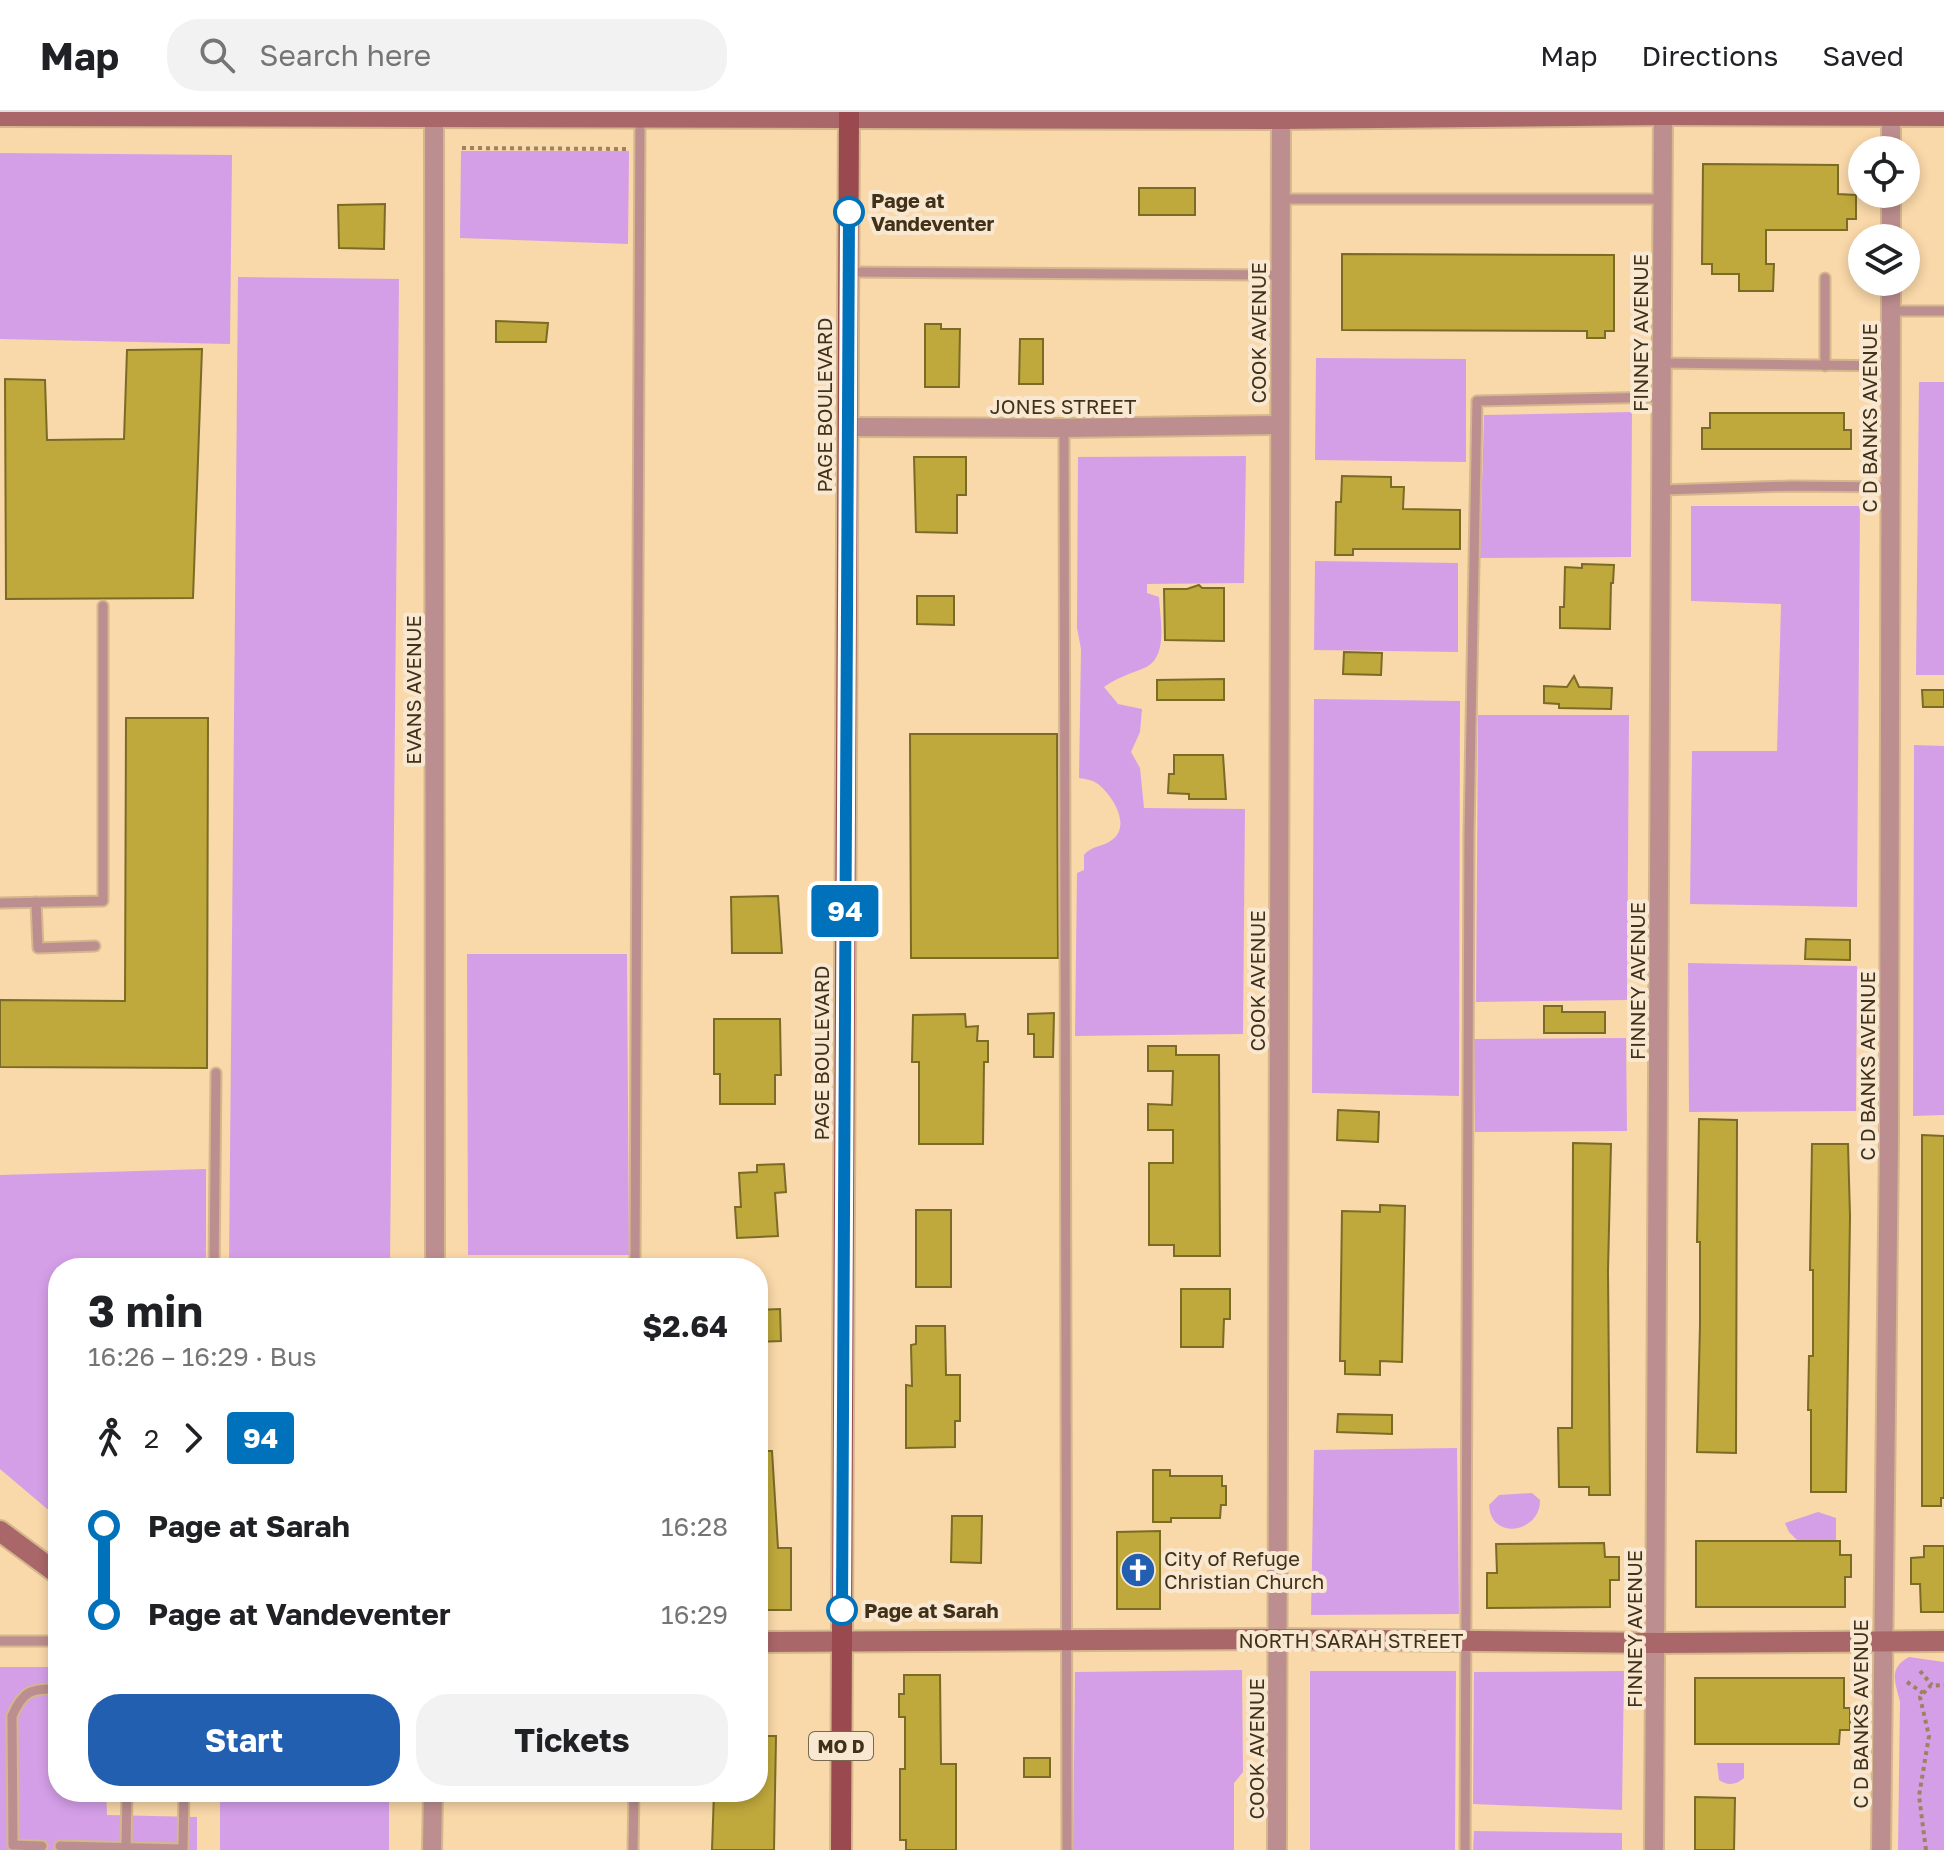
<!DOCTYPE html>
<meta charset="utf-8">
<style>
body{margin:0;font-family:"Golos Text",sans-serif;background:#f2f2f2;color:#202124;height:100vh;display:flex;flex-direction:column;font-size:30px;white-space:nowrap}
*{box-sizing:border-box;margin:0}
p{font-size:26px;color:#757577}
.icon{flex:none;width:44px;height:44px;fill:none;stroke:currentColor;stroke-width:2;stroke-linecap:round;stroke-linejoin:round}
.map{position:relative;flex:1;overflow:hidden}
.side{position:absolute;left:48px;top:1146px;width:720px;height:544px;display:flex;flex-direction:column;background:#fff;border-radius:32px;box-shadow:0 4px 12px #0003}
.side>*{flex:none}
.badge{padding:0 16px;border-radius:6px;font-size:28px;line-height:52px}
.buttons{position:absolute;left:1848px;top:24px;display:grid;gap:16px}
.buttons a{display:grid;place-items:center;width:72px;height:72px;border-radius:50%;background:#fff;box-shadow:0 4px 12px #0003;font-size:40px}
.map>.badge{position:absolute;translate:-50% -50%;box-shadow:0 0 0 4px #fff}
.legs{display:flex;align-items:center;gap:12px;height:88px;padding:0 40px;font-size:26px}
.legs p{margin-inline-start:auto}
.headline{display:flex;align-items:center;justify-content:space-between;height:136px;padding:0 40px}
h1{font-size:44px;font-weight:700;line-height:60px}
.action{display:flex;gap:16px;margin-top:auto;padding:16px 40px}
.action a{flex:1;height:92px;border-radius:32px;background:#225fb1;color:#fff;font-size:32px;font-weight:700;line-height:92px;text-align:center}
.action a+a{background:#f2f2f2;color:#202124}
ul{padding:0 40px;list-style:none}
li{display:flex;align-items:center;gap:28px;height:88px;font-size:30px}
li i{display:grid;place-items:center;width:12px;height:100%;margin:0 10px;background:currentColor}
li i::after{content:'';width:20px;height:20px;margin:-10px;border:6px solid;border-radius:50%;background:#fff}
li p{margin-inline-start:auto}
li:first-child i{background:linear-gradient(#0000 50%,currentColor 0)}
li:last-child i{background:linear-gradient(currentColor 50%,#0000 0)}
header{display:flex;align-items:center;gap:48px;box-sizing:border-box;height:112px;padding:0 40px;background:#fff;border-bottom:2px solid #e0e0e0}
header strong{font-size:38px}
nav{display:flex;gap:44px;margin-inline-start:auto;font-size:28px}
.search{width:560px;height:72px;background:#f2f2f2;display:flex;align-items:center;gap:20px;box-sizing:border-box;padding:0 28px;border-radius:32px;color:#757577;font-size:30px}
.map>svg:first-child{display:block}
.green{fill:#d59fe8}
.building{fill:#bfa83c;stroke:#7a6b26;stroke-width:2}
.lines{fill:none;stroke-linecap:round;stroke-linejoin:round}
.lane-casing{stroke:#d4b78c;stroke-width:13}
.street-casing{stroke:#d4b78c;stroke-width:22}
.secondary-casing{stroke:#d4b78c;stroke-width:24}
.primary-casing{stroke:#d4b78c;stroke-width:24}
.path{stroke:#9c8360;stroke-width:4;stroke-dasharray:4 4;stroke-linecap:butt}
.lane{stroke:#bd8e8f;stroke-width:9}
.street{stroke:#bd8e8f;stroke-width:18}
.secondary{stroke:#aa676a;stroke-width:20}
.primary{stroke:#9a494f;stroke-width:20}
.line-1-casing{stroke:#fff;stroke-width:18}
.line-1{stroke:#0072bc;stroke-width:12}
.stop-1-dot{fill:#fff;stroke:#0072bc;stroke-width:4}
.labels{text-anchor:middle;dominant-baseline:central;stroke-width:8;stroke-linejoin:round;paint-order:stroke}
.shield{fill:#f9e8d1;stroke:#786850;stroke-width:2}
.shield-label{font-size:18px;font-weight:bold;fill:#413119}
.stop-label{font-size:20px;font-weight:bold;fill:#413119;stroke:#f9e8d1;text-anchor:start}
.street-label{font-size:20px;fill:#413119;stroke:#f9e8d1}
.poi-label{font-size:20px;fill:#413119;stroke:#f9e8d1;text-anchor:start}
</style>
<header>
<strong>Map</strong>
<div class="search"><svg class="icon" aria-label="search" viewBox="0 0 24 24"><circle cx="10" cy="10" r="6"/><path d="M15 15l6 6"/></svg>Search here</div>
<nav><a>Map</a><a>Directions</a><a>Saved</a></nav>
</header>
<div class="map">
<svg width="1944" height="1738" viewBox="0 0 1944 1738">
<rect width="100%" height="100%" fill="#f9d8a9"/>
<g class="green">
<polygon points="461,39 629,39 628,132 460,126"/>
<polygon points="0,41 232,43 230,232 0,227"/>
<polygon points="238,165 399,167 390,1156 229,1156"/>
<polygon points="1316,246 1466,247 1466,350 1315,348"/>
<polygon points="1919,270 1944,270 1944,563 1916,563"/>
<polygon points="1632,300 1631,445 1480,446 1484,303"/>
<path d="M1246,344L1244,471L1147,472V481L1159,485C1160,507 1169,546 1144,556C1129,562 1117,566 1104,575L1118,592L1142,597L1140,620L1131,640L1140,656L1144,696L1245,697L1243,922L1075,924L1077,761L1084,758V743C1092,733 1103,735 1112,728C1132,713 1112,683 1098,672C1093,668 1085,667 1079,666L1081,537L1077,516L1078,345Z"/>
<polygon points="1691,394 1860,394 1857,795 1690,792 1692,639 1777,639 1781,492 1691,489"/>
<polygon points="1315,449 1458,451 1458,540 1314,538"/>
<polygon points="1314,587 1460,589 1459,984 1312,981"/>
<polygon points="1478,603 1629,603 1627,888 1476,890"/>
<polygon points="1914,633 1944,634 1944,1003 1913,1004"/>
<polygon points="467,842 627,842 629,1143 468,1143"/>
<polygon points="1688,851 1857,854 1856,999 1689,1000"/>
<polygon points="1626,926 1627,1019 1475,1020 1474,927"/>
<polygon points="206,1057 206,1156 58,1156 58,1406 0,1357 0,1063"/>
<polygon points="1457,1336 1459,1502 1311,1503 1314,1338"/>
<path d="M1532,1381L1540,1388C1541,1420 1491,1430 1489,1393L1499,1383Z"/>
<polygon points="1818,1400 1836,1406 1836,1429 1798,1429 1789,1420 1785,1411"/>
<path d="M1909,1545L1944,1550V1738H1898L1900,1590C1896,1571 1887,1557 1909,1545Z"/>
<polygon points="0,1555 58,1555 58,1680 106,1680 107,1703 197,1705 197,1738 0,1738"/>
<polygon points="1242,1558 1243,1660 1234,1671 1234,1738 1073,1738 1075,1560"/>
<polygon points="1310,1559 1456,1559 1455,1738 1310,1738"/>
<polygon points="1624,1559 1622,1698 1473,1692 1474,1560"/>
<path d="M1717,1651H1744V1666C1736,1673 1728,1674 1719,1668Z"/>
<polygon points="125,1680 389,1680 389,1738 220,1738 220,1686 125,1685"/>
<polygon points="1474,1719 1622,1721 1622,1738 1473,1738"/>
</g>
<g class="building">
<polygon points="1703,52 1838,53 1838,82 1856,83 1856,107 1847,107 1847,118 1766,118 1766,152 1774,152 1773,179 1739,179 1739,162 1712,162 1712,152 1702,152"/>
<rect x="1139" y="76" width="56" height="27"/>
<polygon points="385,92 384,137 339,136 338,93"/>
<polygon points="1342,142 1614,143 1614,219 1605,219 1605,226 1587,226 1587,219 1342,218"/>
<polygon points="496,209 548,211 546,230 496,230"/>
<polygon points="925,212 941,212 941,217 960,217 959,275 925,275"/>
<polygon points="1020,227 1043,227 1043,272 1019,272"/>
<polygon points="202,237 193,486 6,487 5,267 45,268 47,328 124,327 127,238"/>
<polygon points="1710,301 1844,301 1844,318 1851,318 1851,337 1702,337 1702,316 1710,316"/>
<polygon points="914,345 966,345 966,383 957,383 957,421 916,420"/>
<polygon points="1342,364 1391,365 1391,375 1404,375 1403,397 1460,398 1460,437 1353,437 1353,443 1335,443 1336,390 1341,390"/>
<polygon points="1582,452 1614,453 1613,471 1611,471 1610,517 1560,516 1560,495 1564,495 1565,455 1582,456"/>
<polygon points="1199,473 1202,476 1224,476 1224,529 1165,528 1164,477 1187,477"/>
<polygon points="917,484 954,484 954,513 917,512"/>
<polygon points="1344,540 1382,541 1381,563 1343,562"/>
<polygon points="1574,564 1579,575 1612,576 1611,597 1559,596 1559,592 1544,591 1544,574 1567,575"/>
<polygon points="1224,567 1224,588 1157,588 1157,568"/>
<polygon points="1922,578 1944,578 1944,595 1923,595"/>
<polygon points="126,606 208,606 207,956 0,955 0,888 125,889"/>
<polygon points="910,622 1057,622 1058,846 911,846"/>
<polygon points="1174,643 1223,643 1226,687 1189,687 1189,682 1168,681 1169,662 1174,662"/>
<polygon points="778,784 782,841 732,841 731,785"/>
<polygon points="1806,827 1850,828 1850,848 1805,847"/>
<polygon points="1544,894 1562,894 1562,900 1605,900 1605,921 1544,921"/>
<polygon points="1054,901 1053,945 1034,945 1034,922 1028,922 1028,902"/>
<polygon points="965,902 966,915 978,914 977,929 988,929 988,950 984,950 983,1032 919,1032 919,950 912,950 913,903"/>
<polygon points="714,907 780,907 781,963 775,963 775,992 720,992 720,962 714,962"/>
<polygon points="1148,934 1176,934 1176,943 1219,943 1220,1144 1174,1144 1174,1133 1149,1133 1149,1051 1173,1051 1173,1018 1148,1018 1148,992 1172,993 1173,959 1148,959"/>
<polygon points="1338,998 1379,1000 1378,1030 1337,1028"/>
<polygon points="1699,1007 1737,1008 1736,1341 1697,1340 1700,1213 1700,1130 1697,1130"/>
<polygon points="1922,1023 1944,1024 1944,1386 1941,1386 1941,1394 1922,1394"/>
<polygon points="1573,1031 1611,1032 1608,1159 1610,1383 1589,1383 1589,1375 1559,1375 1558,1316 1572,1316"/>
<polygon points="1812,1032 1848,1032 1850,1104 1846,1380 1811,1380 1811,1298 1808,1298 1809,1244 1813,1244 1813,1158 1810,1158"/>
<polygon points="784,1052 786,1080 775,1081 778,1124 737,1126 735,1095 741,1095 739,1061 757,1060 757,1053"/>
<polygon points="1380,1093 1405,1094 1402,1250 1380,1249 1380,1263 1345,1262 1345,1249 1340,1249 1342,1099 1380,1100"/>
<rect x="916" y="1098" width="35" height="77"/>
<polygon points="1181,1177 1230,1177 1230,1207 1224,1207 1223,1235 1181,1235"/>
<polygon points="780,1197 781,1229 758,1230 758,1198"/>
<polygon points="916,1214 945,1214 946,1263 960,1263 960,1309 955,1309 955,1335 906,1336 906,1273 912,1274 911,1233 916,1232"/>
<polygon points="1338,1302 1392,1303 1392,1322 1337,1320"/>
<polygon points="758,1339 772,1339 778,1436 791,1436 791,1498 758,1498"/>
<polygon points="1153,1358 1170,1358 1170,1364 1222,1364 1222,1374 1226,1374 1226,1393 1221,1393 1220,1406 1171,1406 1171,1410 1153,1410"/>
<polygon points="952,1404 982,1404 981,1451 951,1450"/>
<polygon points="1160,1419 1160,1497 1117,1497 1117,1420"/>
<polygon points="1696,1429 1840,1429 1840,1443 1851,1443 1851,1465 1845,1465 1845,1495 1696,1495"/>
<polygon points="1604,1431 1605,1445 1619,1445 1619,1468 1610,1468 1610,1495 1487,1496 1487,1461 1497,1461 1496,1432"/>
<polygon points="1924,1434 1944,1434 1944,1500 1921,1500 1920,1472 1911,1472 1911,1446 1924,1445"/>
<polygon points="904,1563 940,1563 941,1652 956,1652 956,1738 906,1738 906,1728 900,1728 900,1657 905,1657 905,1605 899,1605 899,1582 904,1582"/>
<polygon points="1695,1566 1844,1566 1844,1596 1850,1596 1850,1618 1840,1618 1839,1632 1695,1632"/>
<polygon points="758,1624 776,1624 774,1738 712,1738 714,1680 758,1680"/>
<rect x="1024" y="1646" width="26" height="19"/>
<polygon points="1695,1685 1735,1686 1734,1738 1695,1738"/>
</g>
<g class="lines">
<g class="lane-casing">
<g id="lane">
<polyline points="1280,87 1663,87"/>
<polyline points="848,160 1280,163"/>
<polyline points="1891,199 1944,199"/>
<polyline points="1662,251 1891,254"/>
<polyline points="1825,254 1825,166"/>
<polyline points="1064,316 1067,1738"/>
<polyline points="1662,378 1792,374 1890,375"/>
<polyline points="36,790 38,836 95,834"/>
<polyline points="0,791 103,789 103,494"/>
<polyline points="214,1156 216,961"/>
<polyline points="635,1156 640,3"/>
<polyline points="0,1529 58,1529"/>
<path d="M42,1734L13,1733L12,1604C23,1579 31,1576 58,1577"/>
<polyline points="60,1734 183,1737 184,1680"/>
<polyline points="126,1735 127,1680"/>
<polyline points="633,1738 634,1680"/>
<polyline points="1465,1738 1469,721 1477,289 1662,285"/>
</g>
</g>
<g class="street-casing">
<g id="street">
<polyline points="434,0 435,1156"/>
<polyline points="1891,38 1891,3"/>
<polyline points="1891,126 1891,82"/>
<polyline points="848,315 1064,316 1279,313"/>
<polyline points="432,1738 433,1680"/>
<polyline points="1277,1738 1281,0"/>
<polyline points="1654,1738 1663,0"/>
<polyline points="1881,1738 1889,1027 1891,170"/>
</g>
</g>
<g class="secondary-casing">
<g id="secondary">
<polyline points="0,4 1280,7 1663,3 1944,4"/>
<polyline points="0,1419 58,1462"/>
<polyline points="758,1530 1278,1527 1657,1531 1944,1529"/>
</g>
</g>
<g class="primary-casing">
<polyline id="primary" points="841,1738 849,0"/>
</g>
<g class="path">
<polyline points="462,36 627,37"/>
<polyline points="1920,1559 1932,1573"/>
<polyline points="1907,1570 1923,1581"/>
<polyline points="1926,1738 1919,1684 1929,1624 1920,1585 1930,1574 1944,1573"/>
</g>
<use href="#lane" class="lane"/>
<use href="#street" class="street"/>
<use href="#secondary" class="secondary"/>
<use href="#primary" class="primary"/>
</g>
<g class="lines">
<g class="line-1-casing">
<polyline id="line-1" points="842,1498 849,100"/>
</g>
<use href="#line-1" class="line-1"/>
</g>
<defs>
<g id="church-disc" transform="scale(1.8)"><circle r="9.5" fill="#225fb1" stroke="#f9e8d1"/><path d="M-1.2-6h2.4v3.5h3.3v2.4h-3.3V6h-2.4V-.1h-3.3v-2.4h3.3Z" fill="#fff"/></g>
</defs>
<g fill-rule="evenodd">
<use href="#church-disc" x="1138" y="1458"/>
</g>
<g class="stop-1-dot">
<circle cx="849" cy="100" r="14"/>
<circle cx="842" cy="1498" r="14"/>
</g>
<g class="labels">
<rect class="shield" x="809" y="1620" width="64" height="28" rx="6"/>
<g class="shield-label">
<text x="841" y="1634">MO D</text>
</g>
<g class="stop-label">
<text x="871" y="88">Page at<tspan x="871" dy="23">Vandeventer</tspan></text>
<text x="864" y="1498">Page at Sarah</text>
</g>
<g class="street-label">
<text transform="translate(1258 221) rotate(-90)">COOK AVENUE</text>
<text transform="translate(1640 221) rotate(-90)">FINNEY AVENUE</text>
<text transform="translate(824 293) rotate(-90)">PAGE BOULEVARD</text>
<text x="1063" y="294">JONES STREET</text>
<text transform="translate(1869 306) rotate(-90)">C D BANKS AVENUE</text>
<text transform="translate(413 578) rotate(-90)">EVANS AVENUE</text>
<text transform="translate(1257 869) rotate(-90)">COOK AVENUE</text>
<text transform="translate(1637 869) rotate(-90)">FINNEY AVENUE</text>
<text transform="translate(821 941) rotate(-90)">PAGE BOULEVARD</text>
<text transform="translate(1867 954) rotate(-90)">C D BANKS AVENUE</text>
<text transform="translate(1634 1517) rotate(-90)">FINNEY AVENUE</text>
<text x="1351" y="1528">NORTH SARAH STREET</text>
<text transform="translate(1860 1602) rotate(-90)">C D BANKS AVENUE</text>
<text transform="translate(1256 1637) rotate(-90)">COOK AVENUE</text>
</g>
<g class="poi-label">
<text x="1164" y="1446">City of Refuge<tspan x="1164" dy="23">Christian Church</tspan></text>
</g>
</g>
</svg>
<div class="buttons">
<a><svg class="icon" aria-label="locate" viewBox="0 0 24 24"><circle cx="12" cy="12" r="6"/><path d="M12 2v4M12 18v4M2 12h4M18 12h4"/></svg></a>
<a><svg class="icon" aria-label="layers" viewBox="0 0 24 24"><path d="M12 4l9 5-9 5-9-5zM3 14l9 5 9-5"/></svg></a>
</div>
<b class="badge" style="left:845px;top:799px;background:#0072bc;color:#fff">94</b>
<section class="side">
<div class="headline"><div><h1>3 min</h1><p>16:26 – 16:29 · Bus</p></div><b>$2.64</b></div>
<div class="legs"><svg class="icon" aria-label="walk" viewBox="0 0 24 24"><circle cx="13" cy="4" r="2"/><path d="M13 8l-2 6 4 7M11 14l-3 7M7 12l3-4h3l4 4"/></svg>2<svg class="icon" aria-label="forward" viewBox="0 0 24 24"><path d="M9 5l7 7-7 7"/></svg><b class="badge" style="background:#0072bc;color:#fff">94</b></div>
<ul>
<li><i style="color:#0072bc"></i><b>Page at Sarah</b><p>16:28</p></li>
<li><i style="color:#0072bc"></i><b>Page at Vandeventer</b><p>16:29</p></li>
</ul>
<div class="action"><a>Start</a><a>Tickets</a></div>
</section>
</div>
